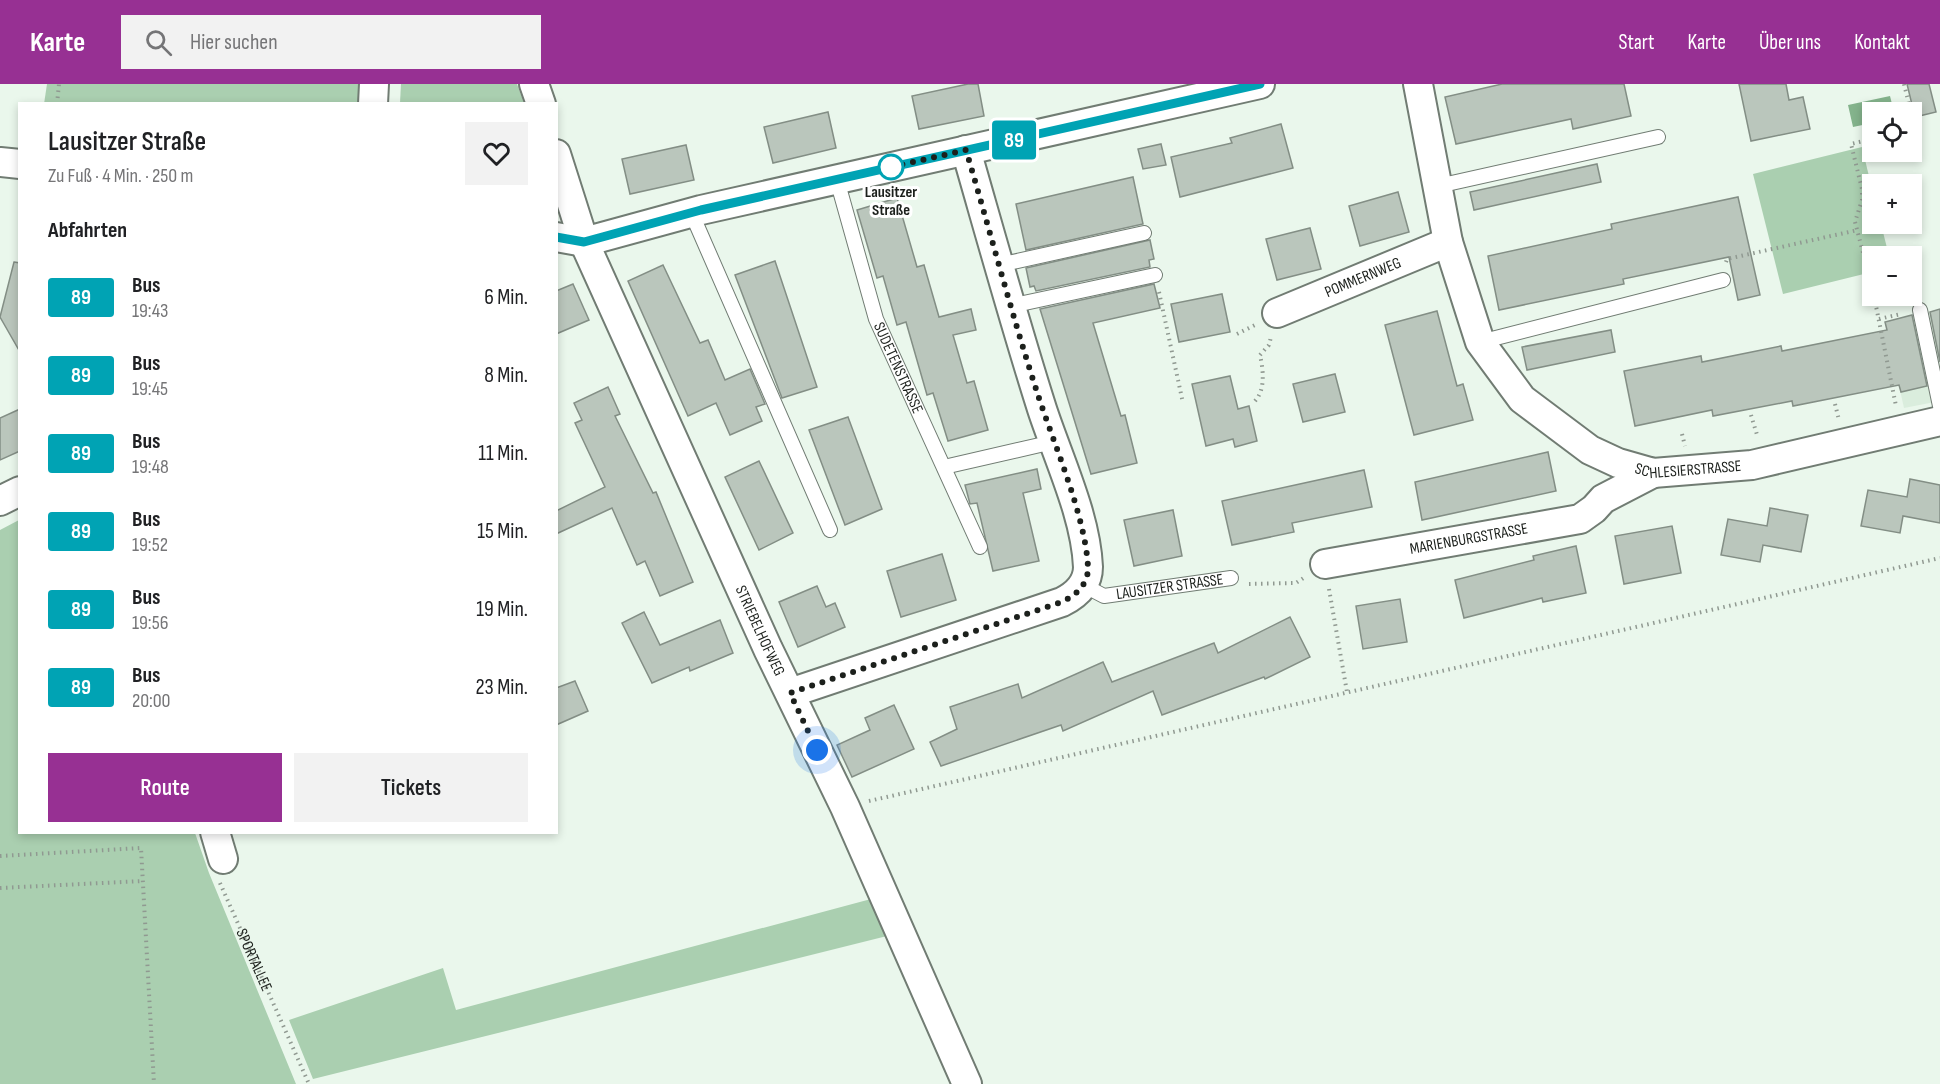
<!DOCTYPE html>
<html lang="de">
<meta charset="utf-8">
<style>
body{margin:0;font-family:"Sofia Sans Condensed",sans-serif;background:#f2f2f2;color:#202124;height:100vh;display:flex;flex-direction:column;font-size:22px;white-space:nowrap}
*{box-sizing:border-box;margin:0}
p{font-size:20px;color:#757577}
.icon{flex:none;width:33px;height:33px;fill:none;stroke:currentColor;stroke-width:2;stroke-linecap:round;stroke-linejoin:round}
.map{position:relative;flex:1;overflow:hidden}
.details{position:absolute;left:18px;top:18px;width:540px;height:732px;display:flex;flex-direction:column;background:#fff;border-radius:0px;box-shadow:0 3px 9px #0003}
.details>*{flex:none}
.badge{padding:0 12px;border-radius:4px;font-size:21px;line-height:39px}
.buttons{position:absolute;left:1862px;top:18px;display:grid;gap:12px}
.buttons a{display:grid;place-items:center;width:60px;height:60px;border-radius:0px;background:#fff;box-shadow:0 3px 9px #0003;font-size:30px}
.you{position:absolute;width:30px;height:30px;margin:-15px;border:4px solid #fff;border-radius:50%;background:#1a73e8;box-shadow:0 0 0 9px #1a73e833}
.map>.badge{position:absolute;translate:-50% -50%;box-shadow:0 0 0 3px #fff}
h2{padding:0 30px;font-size:22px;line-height:54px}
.round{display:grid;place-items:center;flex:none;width:63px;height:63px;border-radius:0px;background:#f2f2f2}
.summary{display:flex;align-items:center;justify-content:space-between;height:102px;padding:0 30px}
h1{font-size:28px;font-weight:600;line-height:45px}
.action{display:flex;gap:12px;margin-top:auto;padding:12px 30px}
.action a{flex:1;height:69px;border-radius:0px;background:#973093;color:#fff;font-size:24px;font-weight:600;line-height:69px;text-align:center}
.action a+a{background:#f2f2f2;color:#202124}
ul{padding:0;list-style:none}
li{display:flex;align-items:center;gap:18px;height:78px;padding:0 30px}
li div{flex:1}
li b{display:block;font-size:22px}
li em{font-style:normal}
li .badge{min-width:66px;font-weight:700;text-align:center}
header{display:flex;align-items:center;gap:36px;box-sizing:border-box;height:84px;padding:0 30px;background:#973093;color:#fff}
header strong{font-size:28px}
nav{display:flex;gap:33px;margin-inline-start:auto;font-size:21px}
.search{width:420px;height:54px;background:#f2f2f2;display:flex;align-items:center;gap:15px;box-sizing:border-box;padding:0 21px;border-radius:0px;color:#757577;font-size:22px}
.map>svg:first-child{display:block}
.built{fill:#daeddd}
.green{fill:#aacfb0}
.water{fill:#84b38c}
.building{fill:#bac6bc;stroke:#838e85;stroke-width:1.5}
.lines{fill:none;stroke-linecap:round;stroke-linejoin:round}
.service-casing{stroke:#717c73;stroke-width:16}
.minor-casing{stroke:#717c73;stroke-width:32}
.path{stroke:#909991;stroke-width:4;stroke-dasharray:1.5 4.5;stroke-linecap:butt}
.service{stroke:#fff;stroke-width:14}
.minor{stroke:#fff;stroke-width:28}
.line-casing{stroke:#fff;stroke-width:14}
.line{stroke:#00a3b4;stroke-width:9}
.walk{stroke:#1c201c;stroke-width:6;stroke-dasharray:0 10.8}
.stop-dot{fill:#fff;stroke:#00a3b4;stroke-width:3}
.labels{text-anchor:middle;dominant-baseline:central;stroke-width:6;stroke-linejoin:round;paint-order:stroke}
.stop-label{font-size:16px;font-weight:bold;fill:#1c201c;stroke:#fff}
.street-label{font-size:16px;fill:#1c201c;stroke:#fff}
</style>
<header>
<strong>Karte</strong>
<div class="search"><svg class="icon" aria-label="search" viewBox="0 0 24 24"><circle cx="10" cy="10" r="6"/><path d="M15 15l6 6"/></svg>Hier suchen</div>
<nav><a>Start</a><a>Karte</a><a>Über uns</a><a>Kontakt</a></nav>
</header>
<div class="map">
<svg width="1940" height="1000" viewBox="0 0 1940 1000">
<rect width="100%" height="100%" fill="#eaf7ec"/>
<polygon class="built" points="1940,225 1940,317 1904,324 1885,238"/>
<g class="green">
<polygon points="47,0 359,0 360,19 44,20"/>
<polygon points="401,0 517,0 524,19 400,19"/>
<polygon points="1862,63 1872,105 1872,140 1881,140 1889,172 1872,172 1872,188 1783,210 1753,90"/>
<polygon points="19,436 20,748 195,749 209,789 296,1000 0,1000 0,446"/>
<polygon points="871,815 887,852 313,995 289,936 443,884 456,926"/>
</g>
<polygon class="water" points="1890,12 1894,28 1872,28 1872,39 1853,43 1848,21"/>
<g class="building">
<polygon points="968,0 978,0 984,32 919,45 912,12"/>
<polygon points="1502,0 1624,0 1631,32 1573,45 1571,35 1456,60 1445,13"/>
<polygon points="1739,0 1786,0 1789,16 1803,13 1810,45 1751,57"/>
<polygon points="1907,0 1929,0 1936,28 1915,33"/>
<polygon points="828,28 836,64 773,79 764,43"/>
<polygon points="1281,40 1293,84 1180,113 1171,73 1232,59 1230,54"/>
<polygon points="1161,60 1166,81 1143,85 1138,65"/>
<polygon points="686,61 694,96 630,110 622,75"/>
<polygon points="1597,80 1601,98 1474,126 1470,108"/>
<polygon points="1133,93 1143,140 1026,166 1016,120"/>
<polygon points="1398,108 1409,148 1360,162 1349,122"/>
<polygon points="1738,113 1760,211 1738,216 1729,173 1623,195 1624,200 1499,226 1488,172 1612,145 1611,140"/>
<polygon points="897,114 917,183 924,181 939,233 971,225 976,246 953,251 967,299 974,297 988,346 948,357 933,309 927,311 906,238 897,241 883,192 877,194 857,126"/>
<polygon points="1310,144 1321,185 1277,196 1266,155"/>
<polygon points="1150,156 1154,175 1149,176 1150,183 1036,207 1034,202 1030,203 1026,184"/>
<polygon points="775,177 817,303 782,314 735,191"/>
<polygon points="14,178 20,179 20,268 0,233"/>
<polygon points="663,181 700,259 708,256 725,296 750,285 765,320 756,323 762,337 730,351 716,319 688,332 628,197"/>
<polygon points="573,200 589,236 556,250 556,207"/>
<polygon points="1154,200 1160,224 1093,239 1121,332 1125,331 1137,379 1091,390 1040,225"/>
<polygon points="1222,210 1230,248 1179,258 1171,220"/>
<polygon points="1940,225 1940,278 1930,228"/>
<polygon points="1437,227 1457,302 1463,300 1473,336 1414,351 1385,241"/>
<polygon points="1912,231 1927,302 1901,308 1899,301 1793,322 1792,317 1713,332 1712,326 1635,342 1624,287 1701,272 1702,278 1781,262 1782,267 1887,246 1885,238"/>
<polygon points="1611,246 1615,268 1527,286 1522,263"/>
<polygon points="1335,290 1345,328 1303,338 1293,300"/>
<polygon points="1230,292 1238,325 1249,322 1257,357 1235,363 1233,355 1206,362 1192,300"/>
<polygon points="608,303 620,330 615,332 653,409 656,408 693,498 660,512 645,477 637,481 612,424 556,450 556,427 605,403 575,339 582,336 574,319"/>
<polygon points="20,325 20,367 0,376 0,334"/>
<polygon points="848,333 882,425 845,441 809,346"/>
<polygon points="1548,368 1556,407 1422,436 1415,398"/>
<polygon points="759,377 793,449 759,466 725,393"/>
<polygon points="1037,385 1041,405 1023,409 1039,477 993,487 977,419 970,420 965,401"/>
<polygon points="1364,386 1372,423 1292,439 1294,448 1232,461 1222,417"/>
<polygon points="1910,395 1940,401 1940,439 1903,432 1900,449 1861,442 1868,406 1907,413"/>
<polygon points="1770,424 1808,431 1801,468 1763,461 1760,478 1721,471 1728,435 1767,442"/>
<polygon points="1173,426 1182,472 1134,482 1124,436"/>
<polygon points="1672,442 1681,489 1624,500 1615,452"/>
<polygon points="1576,462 1586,509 1543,518 1542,514 1464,534 1455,496 1534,476 1533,472"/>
<polygon points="942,470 956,516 901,533 887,487"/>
<polygon points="817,502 826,523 835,519 845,543 798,563 779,518"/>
<polygon points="1400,515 1407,558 1363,565 1356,522"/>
<polygon points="644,528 660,561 720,536 733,569 690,587 689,583 652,599 622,539"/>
<polygon points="1290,533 1310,573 1265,595 1264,593 1162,631 1153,607 1063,647 1061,641 941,682 930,658 957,645 950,623 1018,600 1022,614 1103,578 1112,598 1214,559 1218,569"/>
<polygon points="575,597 588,627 556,641 556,604"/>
<polygon points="894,621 914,665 852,693 837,661 870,646 865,634"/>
</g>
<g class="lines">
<g class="service-casing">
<g id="service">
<path id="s2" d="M837,96L876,235L980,463"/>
<polyline points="1438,102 1658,53"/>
<polyline points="691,128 830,446"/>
<polyline points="999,181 1144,149"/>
<polyline points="1010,222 1155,191"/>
<polyline points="1920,226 1940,322"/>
<polyline points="1480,258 1723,196"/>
<polyline points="944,383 1053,358"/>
<path id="s3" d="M1083,501L1104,512L1231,494"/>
</g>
</g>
<g class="minor-casing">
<g id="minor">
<polyline points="534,0 541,20"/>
<path id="s4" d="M1418,0L1448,158L1480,258L1522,315L1590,366L1618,379L1653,389L1752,381L1940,337"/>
<polyline points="373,20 374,0"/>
<path id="s5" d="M556,70L584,158L768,565L845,723L967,1000"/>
<polyline points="0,78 20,80"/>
<polyline points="556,153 584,158 701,126 1260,0"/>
<path id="s6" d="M1277,229L1448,158"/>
<polyline points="0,417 20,407"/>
<path id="s7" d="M1325,480L1580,435L1594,425L1603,415L1653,389"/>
<path d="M790,609L1062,518C1076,511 1088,500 1088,483C1086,432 1058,374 1042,325C1015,240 991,153 966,66"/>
<polyline points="215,748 223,775"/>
</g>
</g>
<g class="path">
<polyline points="1904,0 1911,28"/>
<polyline points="57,20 59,0"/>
<polyline points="1911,31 1914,45 1911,46"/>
<polyline points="1872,55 1851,60 1862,105 1862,116 1855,138 1872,203"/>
<polyline points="1726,178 1727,175 1858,146"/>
<polyline points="1159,208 1183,319"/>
<polyline points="1874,212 1896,322"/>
<polyline points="1879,235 1901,230"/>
<polyline points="1237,250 1255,241"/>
<path d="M1255,317C1266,305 1263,285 1260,271L1269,261L1271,253"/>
<polyline points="1835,320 1839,336"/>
<polyline points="1751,331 1758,354"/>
<polyline points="1682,350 1685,362"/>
<polyline points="1249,500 1296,499 1305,493"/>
<polyline points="1329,505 1347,608"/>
<polyline points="869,717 1940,474"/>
<polyline points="0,772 141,764 154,1000"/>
<path id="s1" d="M220,799L309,1000"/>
<polyline points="0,804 143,797"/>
</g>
<use href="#service" class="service"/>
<use href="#minor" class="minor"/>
</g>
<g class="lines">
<g class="line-casing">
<polyline id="line" points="556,153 584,158 701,126 1260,0"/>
</g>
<use href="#line" class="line"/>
<path class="walk" d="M817,666L790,609L1062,518C1076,511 1088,501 1088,484C1086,433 1053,358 1037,308C1011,228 990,147 966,66L887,84L891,83"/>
</g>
<circle class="stop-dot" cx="891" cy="83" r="12"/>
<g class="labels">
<g class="stop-label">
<text x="891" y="108">Lausitzer<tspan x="891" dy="18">Straße</tspan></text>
</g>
<g class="street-label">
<text stroke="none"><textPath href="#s6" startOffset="93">POMMERNWEG</textPath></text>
<text stroke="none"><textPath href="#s2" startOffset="198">SUDETENSTRASSE</textPath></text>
<text stroke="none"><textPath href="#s4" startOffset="524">SCHLESIERSTRASSE</textPath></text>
<text stroke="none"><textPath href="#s7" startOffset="146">MARIENBURGSTRASSE</textPath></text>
<text stroke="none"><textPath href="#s3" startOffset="90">LAUSITZER STRASSE</textPath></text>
<text stroke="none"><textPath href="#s5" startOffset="519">STRIEBELHOFWEG</textPath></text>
<text stroke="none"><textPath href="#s1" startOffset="84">SPORTALLEE</textPath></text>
</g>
</g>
</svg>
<div class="buttons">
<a><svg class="icon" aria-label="locate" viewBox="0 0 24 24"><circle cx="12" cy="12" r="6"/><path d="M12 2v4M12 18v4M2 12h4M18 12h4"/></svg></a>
<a>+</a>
<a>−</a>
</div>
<div class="you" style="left:817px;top:666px"></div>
<b class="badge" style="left:1014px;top:56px;background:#00a3b4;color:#fff">89</b>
<section class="details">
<div class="summary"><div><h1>Lausitzer Straße</h1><p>Zu Fuß · 4 Min. · 250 m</p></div><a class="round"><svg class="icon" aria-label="heart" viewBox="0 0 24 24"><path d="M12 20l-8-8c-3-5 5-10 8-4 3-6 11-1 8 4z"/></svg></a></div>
<h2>Abfahrten</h2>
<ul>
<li><span class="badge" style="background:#00a3b4;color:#fff">89</span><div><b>Bus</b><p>19:43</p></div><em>6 Min.</em></li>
<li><span class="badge" style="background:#00a3b4;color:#fff">89</span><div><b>Bus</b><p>19:45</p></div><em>8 Min.</em></li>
<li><span class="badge" style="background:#00a3b4;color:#fff">89</span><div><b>Bus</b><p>19:48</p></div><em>11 Min.</em></li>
<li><span class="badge" style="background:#00a3b4;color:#fff">89</span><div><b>Bus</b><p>19:52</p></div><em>15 Min.</em></li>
<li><span class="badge" style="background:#00a3b4;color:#fff">89</span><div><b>Bus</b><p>19:56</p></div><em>19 Min.</em></li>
<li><span class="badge" style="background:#00a3b4;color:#fff">89</span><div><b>Bus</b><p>20:00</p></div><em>23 Min.</em></li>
</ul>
<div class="action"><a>Route</a><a>Tickets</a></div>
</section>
</div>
